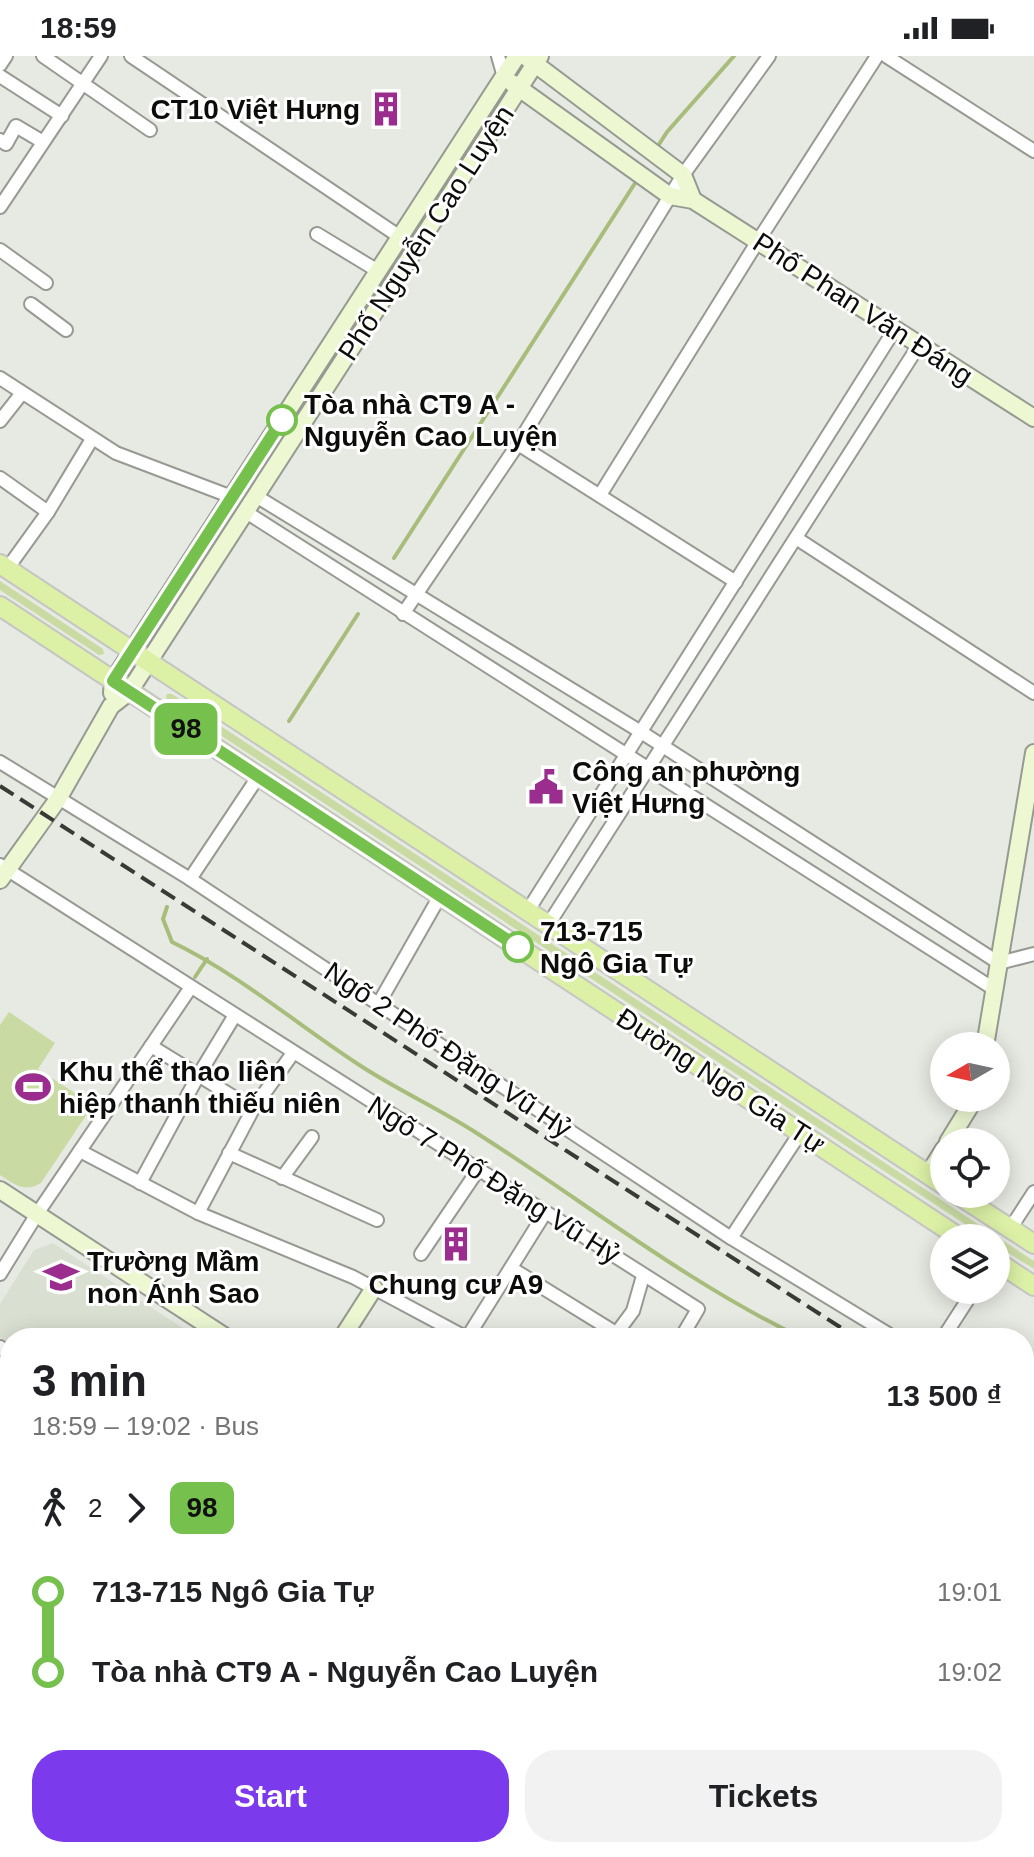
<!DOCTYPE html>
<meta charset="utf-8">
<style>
body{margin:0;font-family:Arial,sans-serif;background:#f2f2f2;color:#202124;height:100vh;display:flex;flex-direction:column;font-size:30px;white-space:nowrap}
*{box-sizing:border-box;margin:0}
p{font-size:26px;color:#757577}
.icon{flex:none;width:44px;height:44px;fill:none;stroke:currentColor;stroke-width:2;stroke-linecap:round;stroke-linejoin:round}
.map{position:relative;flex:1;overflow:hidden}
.side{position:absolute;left:0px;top:1272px;width:1034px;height:530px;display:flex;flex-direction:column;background:#fff;border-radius:32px 32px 0 0;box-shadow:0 4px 20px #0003}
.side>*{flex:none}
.badge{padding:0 16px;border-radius:12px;font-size:28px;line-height:52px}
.needle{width:52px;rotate:261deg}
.fabs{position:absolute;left:930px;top:976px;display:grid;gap:16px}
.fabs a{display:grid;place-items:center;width:80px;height:80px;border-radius:50%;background:#fff;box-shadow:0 4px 20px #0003;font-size:40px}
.map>.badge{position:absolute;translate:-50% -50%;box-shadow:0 0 0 4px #fff}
.legs{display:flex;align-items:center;gap:12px;height:88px;padding:0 32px;font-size:26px}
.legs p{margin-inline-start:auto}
.summary{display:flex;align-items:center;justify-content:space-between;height:136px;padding:0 32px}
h1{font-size:44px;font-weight:600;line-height:60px}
.button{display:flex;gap:16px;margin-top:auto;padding:16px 32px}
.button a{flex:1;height:92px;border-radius:32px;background:#7c3aed;color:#fff;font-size:32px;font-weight:600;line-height:92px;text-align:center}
.button a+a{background:#f2f2f2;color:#202124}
ul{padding:0 32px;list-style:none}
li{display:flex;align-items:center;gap:28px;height:80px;font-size:30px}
li i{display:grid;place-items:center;width:12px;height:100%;margin:0 10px;background:currentColor}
li i::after{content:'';width:20px;height:20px;margin:-10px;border:6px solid;border-radius:50%;background:#fff}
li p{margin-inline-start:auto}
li:first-child i{background:linear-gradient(#0000 50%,currentColor 0)}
li:last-child i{background:linear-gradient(currentColor 50%,#0000 0)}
.status{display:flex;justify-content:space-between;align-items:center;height:56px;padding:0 40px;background:#fff;direction:ltr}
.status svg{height:22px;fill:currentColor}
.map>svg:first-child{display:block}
.built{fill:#dae0d1}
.green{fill:#c9dba3}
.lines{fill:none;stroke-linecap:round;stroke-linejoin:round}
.stream{stroke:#a8bc7c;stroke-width:4}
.street-casing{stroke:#979a92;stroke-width:16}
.secondary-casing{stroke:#979a92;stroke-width:20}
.primary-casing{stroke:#c5c5c4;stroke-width:22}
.street{stroke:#fff;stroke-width:12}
.secondary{stroke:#edf8d3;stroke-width:16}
.primary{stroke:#dcf1a6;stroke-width:18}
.rail{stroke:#393a37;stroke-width:4;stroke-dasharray:16 8;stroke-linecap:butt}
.line-1-casing{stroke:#fff;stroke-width:18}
.line-1{stroke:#76c04d;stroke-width:12}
.stop-1-dot{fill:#fff;stroke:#76c04d;stroke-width:4}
.labels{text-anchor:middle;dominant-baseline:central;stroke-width:6;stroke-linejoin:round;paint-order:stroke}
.poi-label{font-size:28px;font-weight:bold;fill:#0c0c0a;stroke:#fff;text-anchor:start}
.street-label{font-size:28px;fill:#0c0c0a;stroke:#fff}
.stop-label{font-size:28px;font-weight:bold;fill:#0c0c0a;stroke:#fff;text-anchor:start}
</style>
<div class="status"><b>18:59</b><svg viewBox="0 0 49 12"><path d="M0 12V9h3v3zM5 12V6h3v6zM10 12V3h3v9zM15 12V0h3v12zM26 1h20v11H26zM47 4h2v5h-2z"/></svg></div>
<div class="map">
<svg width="1034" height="1801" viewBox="0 0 1034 1801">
<rect width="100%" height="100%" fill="#e7eae2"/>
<g class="built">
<polygon points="53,1187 198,1282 10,1282 10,1288 0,1281 0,1248 34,1194"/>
<polygon points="1034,1724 1034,1801 986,1801 991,1792 1024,1792 1024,1740"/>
</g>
<g class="green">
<polygon points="0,525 103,593 104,598 99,599 0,534"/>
<polygon points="167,638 172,638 1034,1205 1034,1213 996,1189 996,1182 986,1182 170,646 166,642"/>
<path d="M9,956L55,987L38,1013L93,1049L41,1127C25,1137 15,1129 0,1119V969Z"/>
<polygon points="0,1639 10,1646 10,1748 0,1764"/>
<polygon points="35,1792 255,1792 269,1801 29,1801"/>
</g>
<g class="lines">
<g class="stream">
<polyline points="656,93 667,76 734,0"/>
<polyline points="394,502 639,121"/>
<polyline points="289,665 358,558"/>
<path d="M167,851L163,863L172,886C242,920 300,971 364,1012C400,1035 439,1053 475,1076C584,1145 685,1226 802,1282"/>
<polyline points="195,921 207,903"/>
<polyline points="1024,1418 1034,1425"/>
<polyline points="1024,1656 1034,1639"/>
<polyline points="940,1801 945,1792"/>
</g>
<g class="street-casing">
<g id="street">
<polyline points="43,0 150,74"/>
<polyline points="131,0 400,181"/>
<polyline points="498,0 504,21"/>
<polyline points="886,0 1034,95"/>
<polyline points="0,9 6,0"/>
<polyline points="0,20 62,60"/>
<polyline points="0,84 6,88 16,70 43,86"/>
<polyline points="0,151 101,0"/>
<polyline points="317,178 378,215"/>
<polyline points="0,194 46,227"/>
<polyline points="31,248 66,274"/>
<polyline points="0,322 116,397 232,441"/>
<polyline points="0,365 22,337"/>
<polyline points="518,388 736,526"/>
<polyline points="0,422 48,456"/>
<polyline points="600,439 758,185 877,0"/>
<polyline points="256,440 641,676 999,907 1034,898"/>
<polyline points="246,456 994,933"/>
<polyline points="796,482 1034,637"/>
<polyline points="7,513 48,456 92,383"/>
<polyline points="403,558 518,388 683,119 769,0"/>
<polyline points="0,706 190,823 731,1182 895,1282"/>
<polyline points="0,809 698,1253 681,1282"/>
<polyline points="190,823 258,721"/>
<polyline points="527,856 895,273"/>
<polyline points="548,869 919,289"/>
<polyline points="379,947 440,840"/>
<polyline points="151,990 253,1053"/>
<polyline points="80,1095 198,1157 353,1221 467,1282"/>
<polyline points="229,1097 377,1164"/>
<polyline points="282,1122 312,1081"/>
<polyline points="140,1127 198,1020 235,959"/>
<polyline points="198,1157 253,1053 293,997"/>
<polyline points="1010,1173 1034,1136"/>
<polyline points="731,1182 800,1077"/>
<polyline points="421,1198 478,1114"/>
<polyline points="511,1212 616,1277"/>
<polyline points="0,1218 37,1158 191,931"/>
<polyline points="467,1282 545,1157"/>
<polyline points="613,1282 633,1255 643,1220"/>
<polyline points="943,1282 974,1234"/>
<polyline points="0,1291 10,1298"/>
<polyline points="1024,1365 1034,1371"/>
<polyline points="0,1448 10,1454"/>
<polyline points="0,1501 10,1484"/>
<polyline points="1024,1509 1034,1511"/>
<polyline points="0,1530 10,1536"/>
<polyline points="0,1616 10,1622"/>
<polyline points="273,1792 287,1801"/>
<polyline points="669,1792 676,1801"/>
<polyline points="406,1801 413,1792"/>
<polyline points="754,1801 764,1792"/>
</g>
</g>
<g class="secondary-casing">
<g id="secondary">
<polyline points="526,1 683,119 693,144"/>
<polyline points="512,27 670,140 693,144 1034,362"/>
<polyline points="112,637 113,625 517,0"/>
<polyline points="0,824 58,743 111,650 129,636 540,0"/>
<polyline points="985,990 1034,697"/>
<polyline points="948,1086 975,1042"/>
<polyline points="928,1119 944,1093"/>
<polyline points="0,1134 227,1282"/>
<polyline points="342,1282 374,1232"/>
<polyline points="6,1801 12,1792"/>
</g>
</g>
<g class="primary-casing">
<g id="primary">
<polyline points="0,508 944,1129"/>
<polyline points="0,550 960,1182"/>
<polyline points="957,1138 1034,1188"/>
<polyline points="996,1205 1034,1230"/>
</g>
</g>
<use href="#street" class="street"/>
<use href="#secondary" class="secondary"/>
<use href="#primary" class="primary"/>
<g class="rail">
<polyline points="0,730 857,1282"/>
<polyline points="1024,1390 1034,1396"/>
</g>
</g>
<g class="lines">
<g class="line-1-casing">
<polyline id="line-1" points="282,364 113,625 518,891"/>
</g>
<use href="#line-1" class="line-1"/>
</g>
<defs>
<g id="building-bare" transform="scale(2.76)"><path d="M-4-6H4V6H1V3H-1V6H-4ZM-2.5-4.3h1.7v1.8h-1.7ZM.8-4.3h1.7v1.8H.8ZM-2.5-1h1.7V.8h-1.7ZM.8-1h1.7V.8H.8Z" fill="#9a2d8e" stroke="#fff" stroke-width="2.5" paint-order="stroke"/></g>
<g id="civic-bare" transform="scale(2.76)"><path d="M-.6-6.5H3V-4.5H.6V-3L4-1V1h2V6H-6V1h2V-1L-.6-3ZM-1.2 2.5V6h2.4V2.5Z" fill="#9a2d8e" stroke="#fff" stroke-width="2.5" paint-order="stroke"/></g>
<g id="stadium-bare" transform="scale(2.76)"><path d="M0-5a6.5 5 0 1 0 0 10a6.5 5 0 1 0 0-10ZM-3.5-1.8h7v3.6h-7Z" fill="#9a2d8e" stroke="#fff" stroke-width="2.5" paint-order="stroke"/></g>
<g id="school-bare" transform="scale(2.76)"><path d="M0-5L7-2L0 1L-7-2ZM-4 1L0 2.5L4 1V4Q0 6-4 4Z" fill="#9a2d8e" stroke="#fff" stroke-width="2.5" paint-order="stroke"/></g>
</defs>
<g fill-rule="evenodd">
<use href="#building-bare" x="386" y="53"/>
<use href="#civic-bare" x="546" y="731"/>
<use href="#stadium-bare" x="33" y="1031"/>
<use href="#building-bare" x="456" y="1188"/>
<use href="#school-bare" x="61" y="1221"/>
</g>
<g class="stop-1-dot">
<circle cx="282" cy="364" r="14"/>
<circle cx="518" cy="891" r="14"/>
</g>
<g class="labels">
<g class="poi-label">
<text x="360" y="53" text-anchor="end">CT10 Việt Hưng</text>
<text x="572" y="715">Công an phường<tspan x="572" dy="32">Việt Hưng</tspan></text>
<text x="59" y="1015">Khu thể thao liên<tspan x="59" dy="32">hiệp thanh thiếu niên</tspan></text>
<text x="87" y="1205">Trường Mầm<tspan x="87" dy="32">non Ánh Sao</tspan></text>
<text x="456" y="1228" text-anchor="middle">Chung cư A9</text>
</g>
<g class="street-label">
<text transform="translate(426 177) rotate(-57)">Phố Nguyễn Cao Luyện</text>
<text transform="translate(863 253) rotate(33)">Phố Phan Văn Đáng</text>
<text transform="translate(448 994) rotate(34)">Ngõ 2 Phố Đặng Vũ Hỷ</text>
<text transform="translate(721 1025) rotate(33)">Đường Ngô Gia Tự</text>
<text transform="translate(494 1124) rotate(32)">Ngõ 7 Phố Đặng Vũ Hỷ</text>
</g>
<g class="stop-label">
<text x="304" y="348">Tòa nhà CT9 A -<tspan x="304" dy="32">Nguyễn Cao Luyện</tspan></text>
<text x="540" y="875">713-715<tspan x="540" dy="32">Ngô Gia Tự</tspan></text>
</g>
</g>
</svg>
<div class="fabs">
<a><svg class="needle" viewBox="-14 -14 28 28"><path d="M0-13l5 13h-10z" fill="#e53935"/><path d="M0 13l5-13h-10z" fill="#757577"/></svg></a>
<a><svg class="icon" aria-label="locate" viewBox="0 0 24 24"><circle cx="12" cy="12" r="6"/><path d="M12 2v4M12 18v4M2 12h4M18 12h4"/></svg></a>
<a><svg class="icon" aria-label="layers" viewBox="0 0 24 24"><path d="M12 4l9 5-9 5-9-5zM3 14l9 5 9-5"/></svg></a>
</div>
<b class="badge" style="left:186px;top:673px;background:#76c04d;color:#111">98</b>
<section class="side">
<div class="summary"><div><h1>3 min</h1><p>18:59 – 19:02 · Bus</p></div><b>13 500 ₫</b></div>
<div class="legs"><svg class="icon" aria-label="walk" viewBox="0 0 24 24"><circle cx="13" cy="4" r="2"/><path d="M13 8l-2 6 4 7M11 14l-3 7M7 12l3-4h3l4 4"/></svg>2<svg class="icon" aria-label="forward" viewBox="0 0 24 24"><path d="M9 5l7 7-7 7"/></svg><b class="badge" style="background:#76c04d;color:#111">98</b></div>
<ul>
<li><i style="color:#76c04d"></i><b>713-715 Ngô Gia Tự</b><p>19:01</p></li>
<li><i style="color:#76c04d"></i><b>Tòa nhà CT9 A - Nguyễn Cao Luyện</b><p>19:02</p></li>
</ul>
<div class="button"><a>Start</a><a>Tickets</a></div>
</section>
</div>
